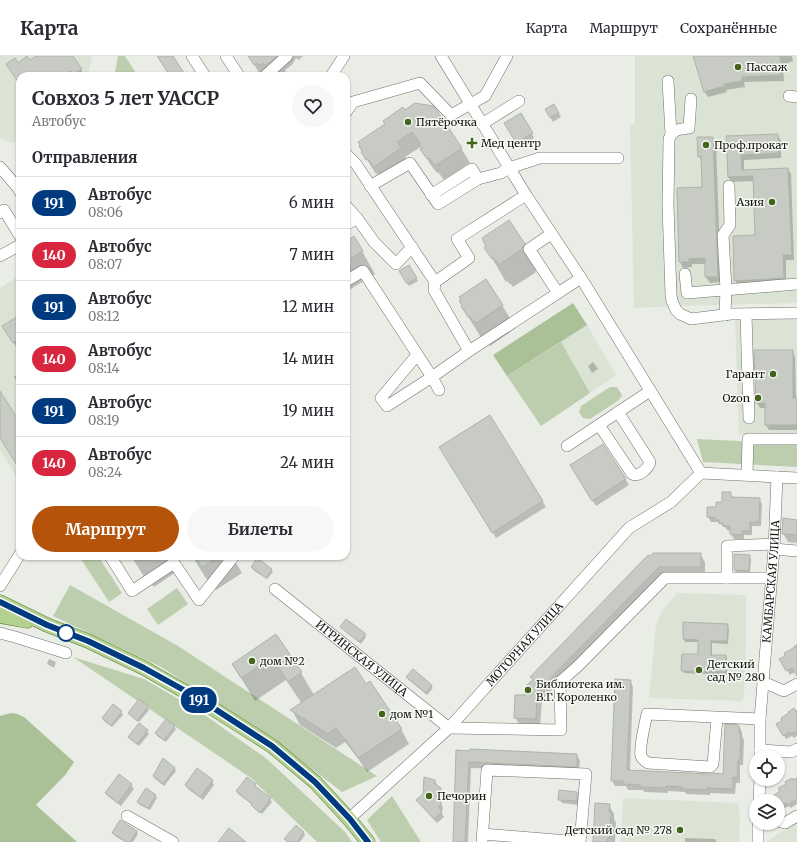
<!DOCTYPE html>
<html lang="ru">
<meta charset="utf-8">
<style>
body{margin:0;font-family:Merriweather,serif;background:#f7f7f7;color:#2b2b33;height:100vh;display:flex;flex-direction:column;font-size:15px;white-space:nowrap}
*{box-sizing:border-box;margin:0}
p{font-size:13px;color:#7c7c81}
.icon{flex:none;width:22px;height:22px;fill:none;stroke:currentColor;stroke-width:2;stroke-linecap:round;stroke-linejoin:round}
.map{position:relative;flex:1;overflow:hidden}
.side{position:absolute;left:16px;top:16px;width:334px;height:488px;display:flex;flex-direction:column;background:#fff;border-radius:12px;box-shadow:0 1px 3px #0004}
.side>*{flex:none}
.badge{padding:0 8px;border-radius:13px;font-size:14px;line-height:26px}
.buttons{position:absolute;left:749px;top:694px;display:grid;gap:8px}
.buttons a{display:grid;place-items:center;width:36px;height:36px;border-radius:50%;background:#fff;box-shadow:0 1px 3px #0004;font-size:20px}
.map>.badge{position:absolute;translate:-50% -50%;box-shadow:0 0 0 2px #fff}
h2{padding:0 16px;font-size:15px;line-height:36px}
.round{display:grid;place-items:center;flex:none;width:42px;height:42px;border-radius:21px;background:#f7f7f7}
.head{display:flex;align-items:center;justify-content:space-between;height:68px;padding:0 16px}
h1{font-size:19px;font-weight:700;line-height:30px}
.action{display:flex;gap:8px;margin-top:auto;padding:8px 16px}
.action a{flex:1;height:46px;border-radius:24px;background:#b45309;color:#fff;font-size:16px;font-weight:700;line-height:46px;text-align:center}
.action a+a{background:#f7f7f7;color:#2b2b33}
ul{padding:0;list-style:none}
li{display:flex;align-items:center;gap:12px;height:52px;padding:0 16px;border-top:1px solid #e1e1e2}
li div{flex:1}
li b{display:block;font-size:15px}
li em{font-style:normal}
li .badge{min-width:44px;font-weight:700;text-align:center}
header{display:flex;align-items:center;gap:24px;box-sizing:border-box;height:56px;padding:0 20px;background:#fff;border-bottom:1px solid #e1e1e2}
header strong{font-size:19px}
nav{display:flex;gap:22px;margin-inline-start:auto;font-size:14px}
.map>svg:first-child{display:block}
.built{fill:#dbe3d5}
.green{fill:#bdceaf}
.forest{fill:#aac097}
.shadow{fill:#0003}
.building{fill:#c7cbc4;stroke:#afb3ab}
.lines{fill:none;stroke-linecap:round;stroke-linejoin:round}
.minor-casing{stroke:#6e726b;stroke-width:12}
.major-casing{stroke:#5b7c36;stroke-width:15}
.minor{stroke:#fff;stroke-width:11}
.major{stroke:#b3d191;stroke-width:14}
.line-casing{stroke:#fff;stroke-width:9}
.line{stroke:#003b80;stroke-width:6}
.poi-dot{fill:#43641a;stroke:#f6faf3;stroke-width:1.5}
.stop-dot{fill:#fff;stroke:#003b80;stroke-width:2}
.labels{text-anchor:middle;dominant-baseline:central;stroke-width:3;stroke-linejoin:round;paint-order:stroke}
.poi-label{font-size:11px;fill:#161715;stroke:#f6faf3;text-anchor:start}
.street-label{font-size:11px;fill:#161715;stroke:#f6faf3}
</style>
<header>
<strong>Карта</strong>
<nav><a>Карта</a><a>Маршрут</a><a>Сохранённые</a></nav>
</header>
<div class="map">
<svg width="797" height="786" viewBox="0 0 797 786">
<rect width="100%" height="100%" fill="#e9ede5"/>
<g class="built">
<polygon points="0,0 92,0 88,20 20,20 20,82 12,87 0,82"/>
<polygon points="635,0 797,0 797,247 679,250 634,252 630,68 635,68"/>
<polygon points="20,219 20,427 0,394 0,232"/>
<polygon points="797,262 797,379 739,378 735,263"/>
<polygon points="587,269 616,319 590,337 560,286"/>
<polygon points="677,537 746,539 746,589 744,640 742,645 649,642 656,569 662,555"/>
<polygon points="623,742 738,747 740,762 739,786 621,786"/>
<polygon points="797,766 797,786 766,786"/>
</g>
<g class="green">
<polygon points="118,0 125,0 138,20 112,20 115,16"/>
<polygon points="561,286 590,337 541,370 507,320"/>
<polygon points="610,331 617,331 622,339 619,344 590,363 583,362 579,356 581,350"/>
<polygon points="697,383 797,388 797,411 703,406"/>
<polygon points="79,500 98,500 122,537 109,546"/>
<polygon points="70,529 178,590 377,720 342,736 276,685 161,611 53,560"/>
<polygon points="177,532 188,548 158,569 147,553"/>
<polygon points="73,601 144,623 199,655 267,703 345,776 352,786 317,786 251,722"/>
<polygon points="392,740 421,786 381,786 367,764"/>
</g>
<g class="forest">
<polygon points="573,247 587,269 507,320 493,299"/>
<polygon points="11,657 17,658 24,661 74,706 66,718 36,749 77,786 0,786 0,660"/>
</g>
<g class="shadow">
<polygon points="38,0 72,0 83,17 79,20 75,20 74,19 72,20 20,20 20,27 17,8 29,6"/>
<polygon points="249,0 303,0 299,4 296,2 292,9 285,14 286,15 283,18 284,20 261,20"/>
<polygon points="694,0 792,0 793,5 783,9 784,25 744,26 745,31 726,34 727,36 708,41 704,35"/>
<polygon points="554,49 561,61 553,66 546,54"/>
<polygon points="405,55 461,92 470,107 444,124 438,116 437,117 430,108 422,93 423,92 422,90 405,101 409,108 380,121 377,117 376,118 362,96"/>
<polygon points="521,58 534,82 519,91 505,68"/>
<polygon points="777,79 781,84 781,102 744,104 744,114 788,113 791,118 794,204 786,204 786,227 738,230 735,224 756,180 754,125 732,126 728,121 727,81"/>
<polygon points="712,82 716,87 721,226 710,227 706,221 706,208 692,208 692,211 683,212 680,206 678,133 703,132 702,106 699,100"/>
<polygon points="346,186 362,195 375,218 346,236"/>
<polygon points="524,188 537,212 535,217 513,231 511,228 510,228 507,225 506,226 486,192"/>
<polygon points="409,210 418,225 409,230 400,215"/>
<polygon points="502,249 516,272 490,290 487,286 482,283 462,251"/>
<polygon points="20,260 20,291 17,292 7,276"/>
<polygon points="792,295 795,301 796,343 797,343 797,374 769,374 766,369 766,352 760,352 757,347"/>
<polygon points="593,306 598,313 592,317 588,310"/>
<polygon points="20,317 20,330 14,321"/>
<polygon points="490,361 546,451 496,482 440,391"/>
<polygon points="603,389 629,429 596,450 574,415"/>
<polygon points="730,437 733,442 759,443 762,448 761,470 752,470 752,479 744,479 744,483 734,483 731,478 731,475 727,474 725,471 723,471 721,468 719,468 718,466 711,466 708,461 708,452 717,452 723,447"/>
<polygon points="797,465 797,487 788,486 783,477"/>
<polygon points="700,498 705,506 705,519 664,518 542,644 540,671 520,670 515,661 533,624 531,621 648,500"/>
<polygon points="131,500 171,500 179,514 154,531 151,527 146,524"/>
<polygon points="192,500 232,500 242,517 216,534 213,530 209,527"/>
<polygon points="749,500 751,503 750,517 736,516 735,514"/>
<polygon points="252,511 271,514 273,516 267,523 253,514"/>
<polygon points="727,569 729,572 728,588 712,587 712,600 726,600 727,603 727,619 684,617 682,614 699,599 699,586 685,586 684,583"/>
<polygon points="341,571 365,579 366,581 361,588 343,573"/>
<polygon points="276,579 301,617 314,639 366,629 401,673 409,688 367,716 357,701 345,686 336,692 300,669 292,654 302,648 286,624 255,645 233,609"/>
<polygon points="797,588 797,617 795,616 790,619 781,604 794,593 793,591"/>
<polygon points="49,603 56,606 54,612 47,608"/>
<polygon points="407,622 431,630 433,632 427,639 409,624"/>
<polygon points="630,625 633,631 630,715 723,719 739,670 742,676 742,680 744,684 743,709 740,709 740,727 736,727 735,738 710,737 710,739 686,738 685,736 668,735 668,737 644,736 643,734 628,734 626,730 615,730 612,724"/>
<polygon points="139,645 147,651 149,654 139,666 131,660 129,658"/>
<polygon points="797,654 797,680 794,682 792,680 786,683 778,669"/>
<polygon points="121,656 123,659 112,671 104,665 103,663"/>
<polygon points="139,669 147,675 149,678 139,690 131,684 129,682"/>
<polygon points="174,671 176,673 166,686 157,680 156,677"/>
<polygon points="457,695 577,699 580,705 579,716 471,712 468,786 454,786"/>
<polygon points="174,712 176,715 164,730 155,723 154,720"/>
<polygon points="119,720 131,729 134,733 121,750 109,741 106,737"/>
<polygon points="797,723 797,748 791,752 789,750 783,753 775,739"/>
<polygon points="212,724 214,729 203,744 188,733 186,729"/>
<polygon points="435,725 437,729 437,731 440,733 442,737 440,745 442,749 443,753 441,756 444,761 437,767 420,748 424,739"/>
<polygon points="255,729 256,732 270,743 272,746 262,758 254,752 253,749 238,738 237,736"/>
<polygon points="577,737 579,741 578,749 562,747 559,743"/>
<polygon points="155,739 157,742 150,754 140,749 138,746"/>
<polygon points="609,749 614,758 614,763 616,766 615,786 594,786"/>
<polygon points="296,771 304,777 305,779 300,786 287,786 286,783"/>
<polygon points="137,775 138,778 133,786 125,786 115,780 114,777"/>
<polygon points="685,782 715,783 717,786 685,786"/>
</g>
<g class="building">
<polygon points="27,0 30,4 36,0 73,0 82,13 73,18 71,15 64,20 62,20 59,16 54,20 20,20 20,29 6,8 15,2 18,7"/>
<polygon points="157,0 173,0 186,20 170,20"/>
<polygon points="248,0 277,0 269,7 264,9 263,7 259,9 257,7 254,9"/>
<polygon points="693,0 780,0 781,19 742,21 742,25 724,28 725,30 704,36"/>
<polygon points="415,47 433,50 438,56 462,92 435,110 429,102 427,103 420,93 422,92 419,88 420,87 412,76 397,86 401,92 374,111 368,103 366,104 361,96 362,95 359,90 360,89 358,86 385,68 383,65 403,51 405,54"/>
<polygon points="554,48 559,57 550,62 545,53"/>
<polygon points="521,57 533,77 516,87 504,67"/>
<polygon points="778,78 779,97 741,99 742,114 788,112 792,199 783,199 784,222 734,225 733,180 755,179 753,120 728,121 726,80"/>
<polygon points="697,81 713,81 718,221 705,221 705,202 689,203 689,206 679,206 677,132 702,131 701,100 698,101"/>
<polygon points="509,164 525,188 523,190 522,193 499,209 497,205 496,206 493,202 492,203 484,192 486,191 482,182"/>
<polygon points="354,180 363,195 346,205 346,185"/>
<polygon points="409,209 417,222 407,228 399,215"/>
<polygon points="486,223 503,249 476,267 469,260 468,261 461,250 462,249 459,245 461,244 459,241"/>
<polygon points="20,259 20,283 13,287 2,270"/>
<polygon points="754,294 793,294 793,342 797,342 797,369 765,369 765,347 756,347"/>
<polygon points="0,335 20,367 20,414 0,382"/>
<polygon points="490,359 543,445 492,477 439,391"/>
<polygon points="603,388 626,423 592,445 570,409"/>
<polygon points="722,436 731,436 731,441 760,442 759,466 750,466 750,475 742,475 742,479 730,478 730,470 723,470 723,467 719,467 719,464 715,464 715,462 707,461 707,451 716,451 716,446 722,446"/>
<polygon points="783,462 797,464 797,479 782,478"/>
<polygon points="653,497 701,497 701,511 659,511 537,636 536,663 514,662 515,639 525,639 525,633 527,629 533,623 530,621 648,499 650,500"/>
<polygon points="734,498 750,499 749,515 734,514"/>
<polygon points="195,500 220,500 202,511"/>
<polygon points="257,502 272,513 266,522 251,511"/>
<polygon points="346,563 366,578 359,586 340,571"/>
<polygon points="683,566 728,568 727,585 711,585 711,599 726,599 726,616 681,615 682,598 698,598 698,584 683,583"/>
<polygon points="276,578 302,616 288,626 272,602 241,622 232,608"/>
<polygon points="797,590 797,620 792,612 786,615 779,603 785,600 784,597"/>
<polygon points="355,611 366,628 370,625 402,673 358,702 348,687 336,672 328,678 290,654"/>
<polygon points="413,613 432,629 426,637 406,621"/>
<polygon points="615,623 631,624 627,714 710,718 713,717 723,718 725,668 739,669 739,677 741,677 740,704 738,704 737,722 733,721 733,733 707,732 707,734 682,733 682,731 666,730 665,732 640,731 640,729 623,728 623,725 611,725"/>
<polygon points="139,643 148,650 137,665 128,657"/>
<polygon points="113,648 122,655 111,670 102,662"/>
<polygon points="794,652 797,656 797,675 790,678 789,676 783,680 776,668 782,665 781,662 789,657 788,656"/>
<polygon points="166,663 175,670 164,684 155,677"/>
<polygon points="139,667 148,674 137,688 128,681"/>
<polygon points="470,693 577,698 577,711 469,706 465,786 453,786 456,694 470,695"/>
<polygon points="163,702 175,712 163,728 153,720"/>
<polygon points="197,712 213,724 200,741 185,729"/>
<polygon points="119,718 132,728 118,747 105,737"/>
<polygon points="247,721 256,728 255,730 271,742 260,757 251,749 252,748 236,735"/>
<polygon points="424,721 435,724 435,728 441,732 438,740 441,746 439,752 442,756 434,763 416,744 423,738"/>
<polygon points="792,722 793,724 797,722 797,743 787,749 786,747 780,750 774,739 780,735 778,732 786,728 785,726"/>
<polygon points="146,732 156,739 148,752 137,746"/>
<polygon points="559,734 577,736 577,745 558,744"/>
<polygon points="595,747 610,748 609,756 611,756 610,782 608,781 607,786 593,786"/>
<polygon points="120,764 137,775 130,786 127,786 112,777"/>
<polygon points="296,769 304,776 297,786 288,786 284,783"/>
<polygon points="229,772 246,786 218,786"/>
</g>
<g class="lines">
<g class="minor-casing">
<g id="minor">
<polyline points="192,0 205,20"/>
<polyline points="226,0 239,20"/>
<polyline points="441,0 526,139 581,222 701,417"/>
<polyline points="265,20 287,0"/>
<polyline points="331,20 344,0"/>
<polyline points="668,25 671,78"/>
<polyline points="789,40 797,41"/>
<path d="M691,43L689,72C681,73 672,73 669,83L668,149L671,239L672,245L676,254L680,258L691,263L731,258L797,257"/>
<polyline points="346,56 353,46 420,27 451,59 485,40 507,0"/>
<polyline points="482,68 519,45"/>
<polyline points="346,98 356,108 435,226 434,234 469,295"/>
<polyline points="0,111 18,132 20,136"/>
<polyline points="370,130 410,107 438,148 478,123 501,117 509,112 540,102 618,102"/>
<polyline points="431,139 472,113 478,123"/>
<polyline points="346,150 357,162 346,169"/>
<polyline points="0,157 4,154 20,180"/>
<polyline points="357,162 374,186 396,208 412,191"/>
<polyline points="551,178 529,193 558,237"/>
<polyline points="0,200 20,189"/>
<polyline points="685,218 687,237 797,228"/>
<polyline points="346,225 363,215 432,321 439,334"/>
<polyline points="435,226 469,202 457,183 526,139"/>
<polyline points="746,258 749,362"/>
<polyline points="725,259 726,233 723,179 730,169 729,130"/>
<polyline points="417,299 381,342 387,350 432,321 469,295 581,222"/>
<path d="M599,369L632,418C639,421 648,413 650,406L618,356"/>
<polyline points="567,390 650,335"/>
<polyline points="701,417 797,422"/>
<polyline points="747,419 748,383 797,383"/>
<polyline points="774,493 797,495"/>
<polyline points="110,500 132,535 174,507 199,544 234,500"/>
<polyline points="727,522 727,490 774,488"/>
<polyline points="0,530 20,498"/>
<path id="s1" d="M275,533L449,672L561,674L560,626L578,610L665,522H771"/>
<polyline points="0,577 15,581 66,597"/>
<polyline points="763,626 784,635 797,628"/>
<path d="M717,662L713,708L710,711L648,707C645,705 642,703 641,700C639,690 645,668 647,658L760,663"/>
<polyline points="760,694 791,696 797,693"/>
<path id="s2" d="M760,701V663L774,493L777,421"/>
<polyline points="759,745 760,723"/>
<polyline points="127,760 173,786"/>
<path id="s3" d="M349,763L449,672L629,472L671,446L701,417"/>
<polyline points="778,765 785,767 797,760"/>
<polyline points="482,786 487,714 586,718 580,786 483,778"/>
<polyline points="758,786 758,767"/>
</g>
</g>
<g class="major-casing">
<g id="major">
<polyline points="0,546 47,569 88,585 144,612 198,643 272,690 315,726 349,763 368,786"/>
<polyline points="0,560 27,565"/>
</g>
</g>
<use href="#minor" class="minor"/>
<use href="#major" class="major"/>
</g>
<g class="lines">
<g class="line-casing">
<polyline id="line" points="0,546 47,569 88,585 144,612 198,642 272,690 315,726 350,763 368,786"/>
</g>
<use href="#line" class="line"/>
</g>
<g class="poi-dot">
<circle cx="738" cy="11" r="4"/>
<circle cx="408" cy="66" r="4"/>
<path d="M470 81h4v4h4v4h-4v4h-4v-4h-4v-4h4z"/>
<circle cx="706" cy="89" r="4"/>
<circle cx="772" cy="146" r="4"/>
<circle cx="773" cy="318" r="4"/>
<circle cx="758" cy="342" r="4"/>
<circle cx="252" cy="605" r="4"/>
<circle cx="699" cy="614" r="4"/>
<circle cx="528" cy="634" r="4"/>
<circle cx="382" cy="658" r="4"/>
<circle cx="429" cy="740" r="4"/>
<circle cx="680" cy="774" r="4"/>
</g>
<circle class="stop-dot" cx="66" cy="577" r="8"/>
<g class="labels">
<g class="poi-label">
<text x="746" y="11">Пассаж</text>
<text x="416" y="66">Пятёрочка</text>
<text x="481" y="87">Мед центр</text>
<text x="714" y="89">Проф.прокат</text>
<text x="764" y="146" text-anchor="end">Азия</text>
<text x="765" y="318" text-anchor="end">Гарант</text>
<text x="750" y="342" text-anchor="end">Ozon</text>
<text x="260" y="605">дом №2</text>
<text x="707" y="608">Детский<tspan x="707" dy="13">сад № 280</tspan></text>
<text x="536" y="628">Библиотека им.<tspan x="536" dy="13">В.Г. Короленко</tspan></text>
<text x="390" y="658">дом №1</text>
<text x="437" y="740">Печорин</text>
<text x="672" y="774" text-anchor="end">Детский сад № 278</text>
</g>
<g class="street-label">
<text stroke="none"><textPath href="#s2" startOffset="176">КАМБАРСКАЯ УЛИЦА</textPath></text>
<text stroke="none"><textPath href="#s3" startOffset="248">МОТОРНАЯ УЛИЦА</textPath></text>
<text stroke="none"><textPath href="#s1" startOffset="111">ИГРИНСКАЯ УЛИЦА</textPath></text>
</g>
</g>
</svg>
<div class="buttons">
<a><svg class="icon" aria-label="locate" viewBox="0 0 24 24"><circle cx="12" cy="12" r="6"/><path d="M12 2v4M12 18v4M2 12h4M18 12h4"/></svg></a>
<a><svg class="icon" aria-label="layers" viewBox="0 0 24 24"><path d="M12 4l9 5-9 5-9-5zM3 14l9 5 9-5"/></svg></a>
</div>
<b class="badge" style="left:199px;top:644px;background:#003b80;color:#fff">191</b>
<section class="side">
<div class="head"><div><h1>Совхоз 5 лет УАССР</h1><p>Автобус</p></div><a class="round"><svg class="icon" aria-label="heart" viewBox="0 0 24 24"><path d="M12 20l-8-8c-3-5 5-10 8-4 3-6 11-1 8 4z"/></svg></a></div>
<h2>Отправления</h2>
<ul>
<li><span class="badge" style="background:#003b80;color:#fff">191</span><div><b>Автобус</b><p>08:06</p></div><em>6 мин</em></li>
<li><span class="badge" style="background:#d7263d;color:#fff">140</span><div><b>Автобус</b><p>08:07</p></div><em>7 мин</em></li>
<li><span class="badge" style="background:#003b80;color:#fff">191</span><div><b>Автобус</b><p>08:12</p></div><em>12 мин</em></li>
<li><span class="badge" style="background:#d7263d;color:#fff">140</span><div><b>Автобус</b><p>08:14</p></div><em>14 мин</em></li>
<li><span class="badge" style="background:#003b80;color:#fff">191</span><div><b>Автобус</b><p>08:19</p></div><em>19 мин</em></li>
<li><span class="badge" style="background:#d7263d;color:#fff">140</span><div><b>Автобус</b><p>08:24</p></div><em>24 мин</em></li>
</ul>
<div class="action"><a>Маршрут</a><a>Билеты</a></div>
</section>
</div>
